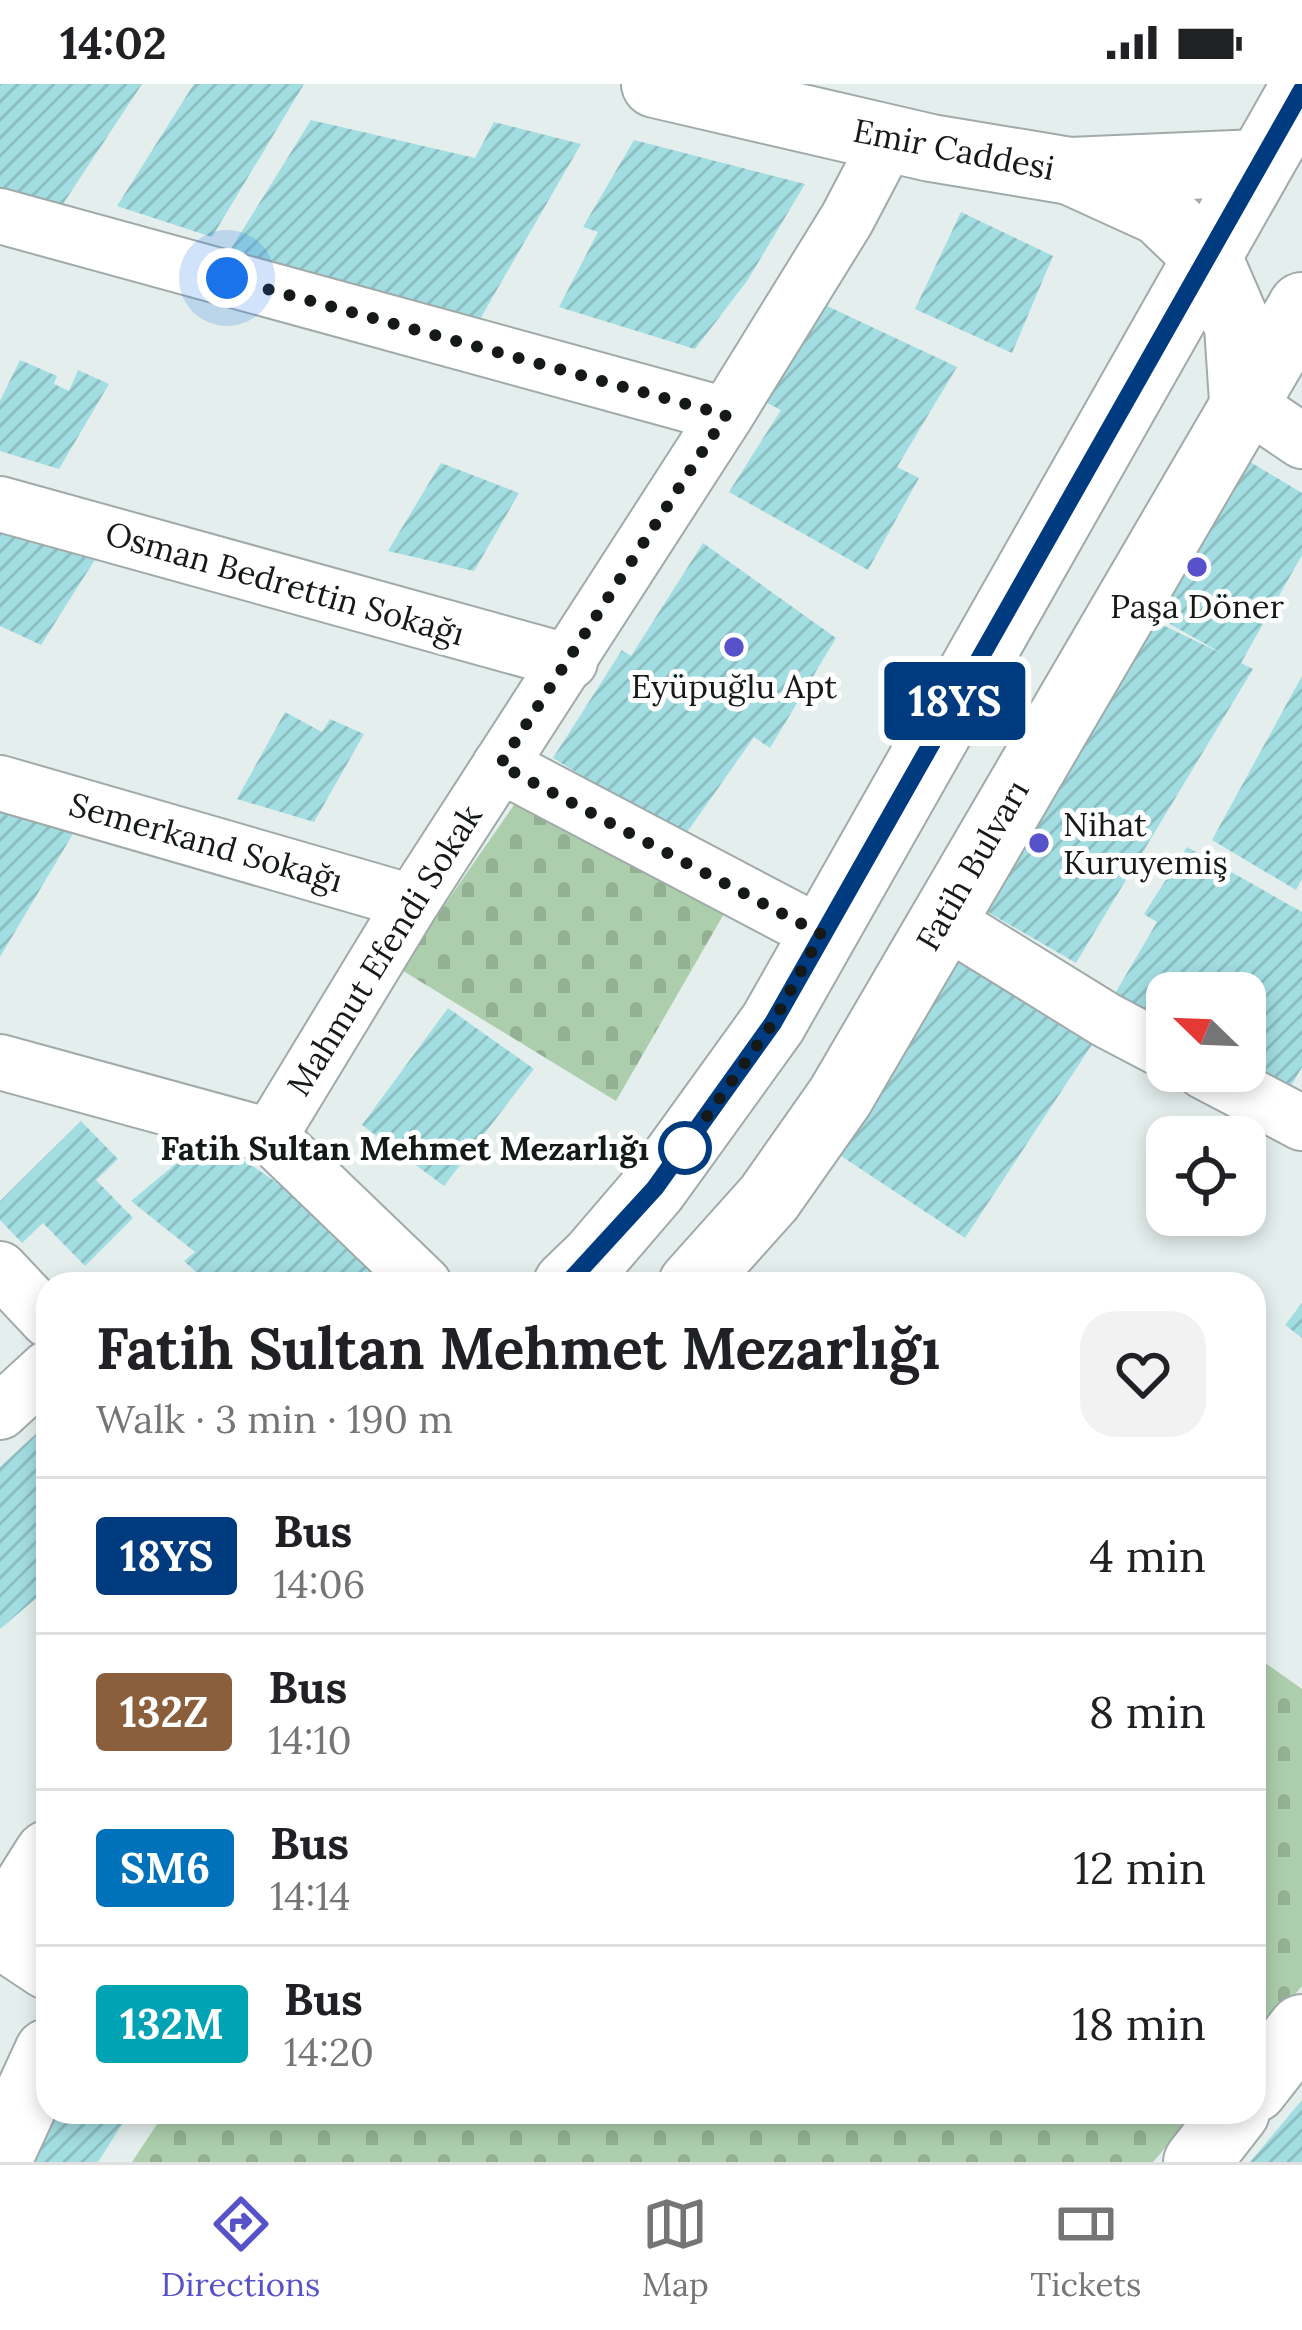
<!DOCTYPE html>
<meta charset="utf-8">
<style>
body{margin:0;font-family:Lora,serif;background:#f2f2f2;color:#202124;height:100vh;display:flex;flex-direction:column;font-size:45px;white-space:nowrap}
*{box-sizing:border-box;margin:0}
p{font-size:39px;color:#757577}
.icon{flex:none;width:66px;height:66px;fill:none;stroke:currentColor;stroke-width:2;stroke-linecap:round;stroke-linejoin:round}
.map{position:relative;flex:1;overflow:hidden}
.drawer{position:absolute;left:36px;top:1188px;width:1230px;height:852px;display:flex;flex-direction:column;background:#fff;border-radius:36px;box-shadow:0 6px 18px #0003}
.drawer>*{flex:none}
.badge{padding:0 24px;border-radius:9px;font-size:42px;line-height:78px}
.needle{width:78px;rotate:293deg}
.controls{position:absolute;left:1146px;top:888px;display:grid;gap:24px}
.controls a{display:grid;place-items:center;width:120px;height:120px;border-radius:24px;background:#fff;box-shadow:0 6px 18px #0003;font-size:60px}
.you{position:absolute;width:60px;height:60px;margin:-30px;border:9px solid #fff;border-radius:50%;background:#1a73e8;box-shadow:0 0 0 18px #1a73e833}
.map>.badge{position:absolute;translate:-50% -50%;box-shadow:0 0 0 6px #fff}
.round{display:grid;place-items:center;flex:none;width:126px;height:126px;border-radius:36px;background:#f2f2f2}
.head{display:flex;align-items:center;justify-content:space-between;height:204px;padding:0 60px}
h1{font-size:57px;font-weight:700;line-height:90px}
ul{padding:0;list-style:none}
li{display:flex;align-items:center;gap:36px;height:156px;padding:0 60px;border-top:3px solid #e0e0e0}
li div{flex:1}
li b{display:block;font-size:45px}
li em{font-style:normal}
li .badge{min-width:132px;font-weight:700;text-align:center}
.status{display:flex;justify-content:space-between;align-items:center;height:84px;padding:0 60px;background:#fff;direction:ltr}
.status svg{height:33px;fill:currentColor}
.tabs{display:flex;justify-content:space-around;align-items:center;height:168px;border-top:3px solid #e0e0e0;background:#fff;font-size:33px;color:#757577}
.tabs a{display:grid;justify-items:center;gap:6px}
.tabs .selected{color:#5752ca}
.map>svg:first-child{display:block}
.cemetery{fill:url(#cemetery-stones)}
.building{fill:url(#building-hatch)}
.lines{fill:none;stroke-linecap:round;stroke-linejoin:round}
.street-casing{stroke:#a0aba9;stroke-width:58}
.secondary-casing{stroke:#a0aba9;stroke-width:70}
.primary-casing{stroke:#a0aba9;stroke-width:70}
.street{stroke:#fff;stroke-width:54}
.secondary{stroke:#fff;stroke-width:66}
.primary{stroke:#fff;stroke-width:66}
.line-casing{stroke:#fff;stroke-width:27}
.line{stroke:#003b80;stroke-width:18}
.walk{stroke:#151918;stroke-width:12;stroke-dasharray:0 21.6}
.poi-dot{fill:#5752ca;stroke:#fff;stroke-width:4.5}
.stop-dot{fill:#fff;stroke:#003b80;stroke-width:6}
.labels{text-anchor:middle;dominant-baseline:central;stroke-width:10;stroke-linejoin:round;paint-order:stroke}
.street-label{font-size:33px;fill:#151918;stroke:#fff}
.poi-label{font-size:33px;fill:#151918;stroke:#fff}
.stop-label{font-size:33px;font-weight:bold;fill:#151918;stroke:#fff;text-anchor:end}
</style>
<div class="status"><b>14:02</b><svg viewBox="0 0 49 12"><path d="M0 12V9h3v3zM5 12V6h3v6zM10 12V3h3v9zM15 12V0h3v12zM26 1h20v11H26zM47 4h2v5h-2z"/></svg></div>
<div class="map">
<svg width="1302" height="2078" viewBox="0 0 1302 2078">
<defs>
<pattern id="cemetery-stones" width="16" height="16" patternUnits="userSpaceOnUse" patternTransform="scale(3)"><rect width="16" height="16" fill="#acceac"/><path d="M2 7V4a2 2 0 0 1 4 0v3zM10 15v-3a2 2 0 0 1 4 0v3z" fill="#93b093"/></pattern>
<pattern id="building-hatch" width="6" height="6" patternUnits="userSpaceOnUse" patternTransform="scale(3)"><rect width="6" height="6" fill="#a2dde2"/><path d="M-1 1l2-2M0 6l6-6M5 7l2-2" fill="none" stroke="#8bbdc1"/></pattern>
</defs>
<rect width="100%" height="100%" fill="#e4efed"/>
<g class="cemetery">
<polygon points="523,708 725,828 616,1017 400,885"/>
<polygon points="1254,1571 1302,1605 1302,1902 1254,1959"/>
<polygon points="165,2028 1196,2028 1153,2078 132,2078"/>
</g>
<g class="building">
<polygon points="0,0 142,0 57,129 0,115"/>
<polygon points="194,0 304,0 212,153 117,122"/>
<polygon points="311,36 475,74 494,38 581,60 476,242 221,181"/>
<polygon points="634,56 805,100 747,197 695,265 559,223 598,148 583,143"/>
<polygon points="961,128 1053,172 1012,269 915,225"/>
<polygon points="825,221 957,283 897,383 919,394 868,486 729,408 781,326 763,317"/>
<polygon points="20,276 57,292 54,300 69,307 78,286 109,300 59,385 0,367 0,317"/>
<polygon points="1242,373 1302,409 1302,471 1241,579 1253,585 1076,879 979,823 1152,536 1223,570 1147,527"/>
<polygon points="441,379 519,409 474,487 388,467"/>
<polygon points="0,439 101,466 41,561 0,542"/>
<polygon points="703,459 836,554 770,664 754,653 683,754 553,674 622,566 631,572"/>
<polygon points="1302,592 1302,795 1296,806 1212,756"/>
<polygon points="285,628 322,648 330,635 364,650 314,738 237,715"/>
<polygon points="0,724 77,743 0,873"/>
<polygon points="1187,763 1302,828 1302,983 1284,1014 1245,987 1245,909 1167,909 1167,945 1113,913 1157,838 1144,830"/>
<polygon points="961,863 1097,953 965,1154 829,1064"/>
<polygon points="448,924 534,985 444,1102 362,1041"/>
<polygon points="81,1037 118,1075 96,1096 133,1134 85,1182 43,1139 22,1159 0,1136 0,1117"/>
<polygon points="209,1052 276,1098 386,1194 379,1200 306,1200 317,1187 303,1200 209,1200 184,1177 195,1168 131,1117"/>
<polygon points="1302,1219 1302,1254 1285,1241"/>
<polygon points="39,1347 48,1357 48,1504 0,1545 0,1383"/>
<polygon points="1302,2016 1302,2078 1250,2078"/>
<polygon points="51,2028 130,2028 98,2078 21,2078"/>
</g>
<g class="lines">
<g class="street-casing">
<g id="street">
<polyline points="0,132 726,331"/>
<polyline points="1243,317 1302,357"/>
<polyline points="0,420 570,578"/>
<polyline points="500,681 821,850"/>
<polyline points="0,699 412,818"/>
<polyline points="941,834 1106,936 1167,968"/>
<polyline points="0,978 270,1052 424,1200"/>
<polyline points="1203,987 1302,1039"/>
<polyline points="270,1052 412,818 726,331 847,135 889,55"/>
<polyline points="0,1185 48,1236"/>
<polyline points="0,1328 48,1284"/>
</g>
</g>
<g class="secondary-casing">
<g id="secondary">
<polyline points="655,0 931,64 1070,87 1258,79"/>
<polyline points="1254,2005 1302,1944"/>
<polyline points="1197,2078 1236,2028"/>
</g>
</g>
<g class="primary-casing">
<g id="primary">
<polyline points="1070,87 1160,128 1209,175 1238,242 1243,317"/>
<polyline points="567,1200 594,1174 654,1104 773,939 1302,6"/>
<polyline points="692,1200 769,1114 840,1013 1302,222"/>
<polyline points="0,1846 48,1770"/>
<polyline points="0,1850 48,1882"/>
<polyline points="0,2072 48,1968"/>
</g>
</g>
<use href="#street" class="street"/>
<use href="#secondary" class="secondary"/>
<use href="#primary" class="primary"/>
</g>
<g class="lines">
<g class="line-casing">
<polyline id="line" points="567,1200 655,1104 773,939 1302,6"/>
</g>
<use href="#line" class="line"/>
<polyline class="walk" points="227,194 726,331 500,681 821,850 773,939 676,1076 685,1064"/>
</g>
<g class="poi-dot">
<circle cx="1197" cy="483" r="12"/>
<circle cx="734" cy="563" r="12"/>
<circle cx="1039" cy="759" r="12"/>
</g>
<circle class="stop-dot" cx="685" cy="1064" r="24"/>
<g class="labels">
<g class="street-label">
<text transform="translate(954 65) rotate(11)">Emir Caddesi</text>
<text transform="translate(285 499) rotate(16)">Osman Bedrettin Sokağı</text>
<text transform="translate(206 758) rotate(16)">Semerkand Sokağı</text>
<text transform="translate(972 781) rotate(-60)">Fatih Bulvarı</text>
<text transform="translate(384 866) rotate(-58)">Mahmut Efendi Sokak</text>
</g>
<g class="poi-label">
<text x="1197" y="522">Paşa Döner</text>
<text x="734" y="602">Eyüpuğlu Apt</text>
<text x="1063" y="740" text-anchor="start">Nihat<tspan x="1063" dy="38">Kuruyemiş</tspan></text>
</g>
<g class="stop-label">
<text x="649" y="1064">Fatih Sultan Mehmet Mezarlığı</text>
</g>
</g>
</svg>
<div class="controls">
<a><svg class="needle" viewBox="-14 -14 28 28"><path d="M0-13l5 13h-10z" fill="#e53935"/><path d="M0 13l5-13h-10z" fill="#757577"/></svg></a>
<a><svg class="icon" aria-label="locate" viewBox="0 0 24 24"><circle cx="12" cy="12" r="6"/><path d="M12 2v4M12 18v4M2 12h4M18 12h4"/></svg></a>
</div>
<div class="you" style="left:227px;top:194px"></div>
<b class="badge" style="left:955px;top:617px;background:#003b80;color:#fff">18YS</b>
<section class="drawer">
<div class="head"><div><h1>Fatih Sultan Mehmet Mezarlığı</h1><p>Walk · 3 min · 190 m</p></div><a class="round"><svg class="icon" aria-label="heart" viewBox="0 0 24 24"><path d="M12 20l-8-8c-3-5 5-10 8-4 3-6 11-1 8 4z"/></svg></a></div>
<ul>
<li><span class="badge" style="background:#003b80;color:#fff">18YS</span><div><b>Bus</b><p>14:06</p></div><em>4 min</em></li>
<li><span class="badge" style="background:#8b5e3c;color:#fff">132Z</span><div><b>Bus</b><p>14:10</p></div><em>8 min</em></li>
<li><span class="badge" style="background:#0072bc;color:#fff">SM6</span><div><b>Bus</b><p>14:14</p></div><em>12 min</em></li>
<li><span class="badge" style="background:#00a3b4;color:#fff">132M</span><div><b>Bus</b><p>14:20</p></div><em>18 min</em></li>
</ul>
</section>
</div>
<nav class="tabs">
<a class="selected"><svg class="icon" aria-label="directions" viewBox="0 0 24 24"><path d="M12 3l9 9-9 9-9-9zM9 14v-3h6M13 9l2 2-2 2"/></svg>Directions</a>
<a><svg class="icon" aria-label="map" viewBox="0 0 24 24"><path d="M3 6l6-2 6 2 6-2v14l-6 2-6-2-6 2zM9 4v14M15 6v14"/></svg>Map</a>
<a><svg class="icon" aria-label="tickets" viewBox="0 0 24 24"><path d="M3 7h18v10H3zM15 7v10"/></svg>Tickets</a>
</nav>
